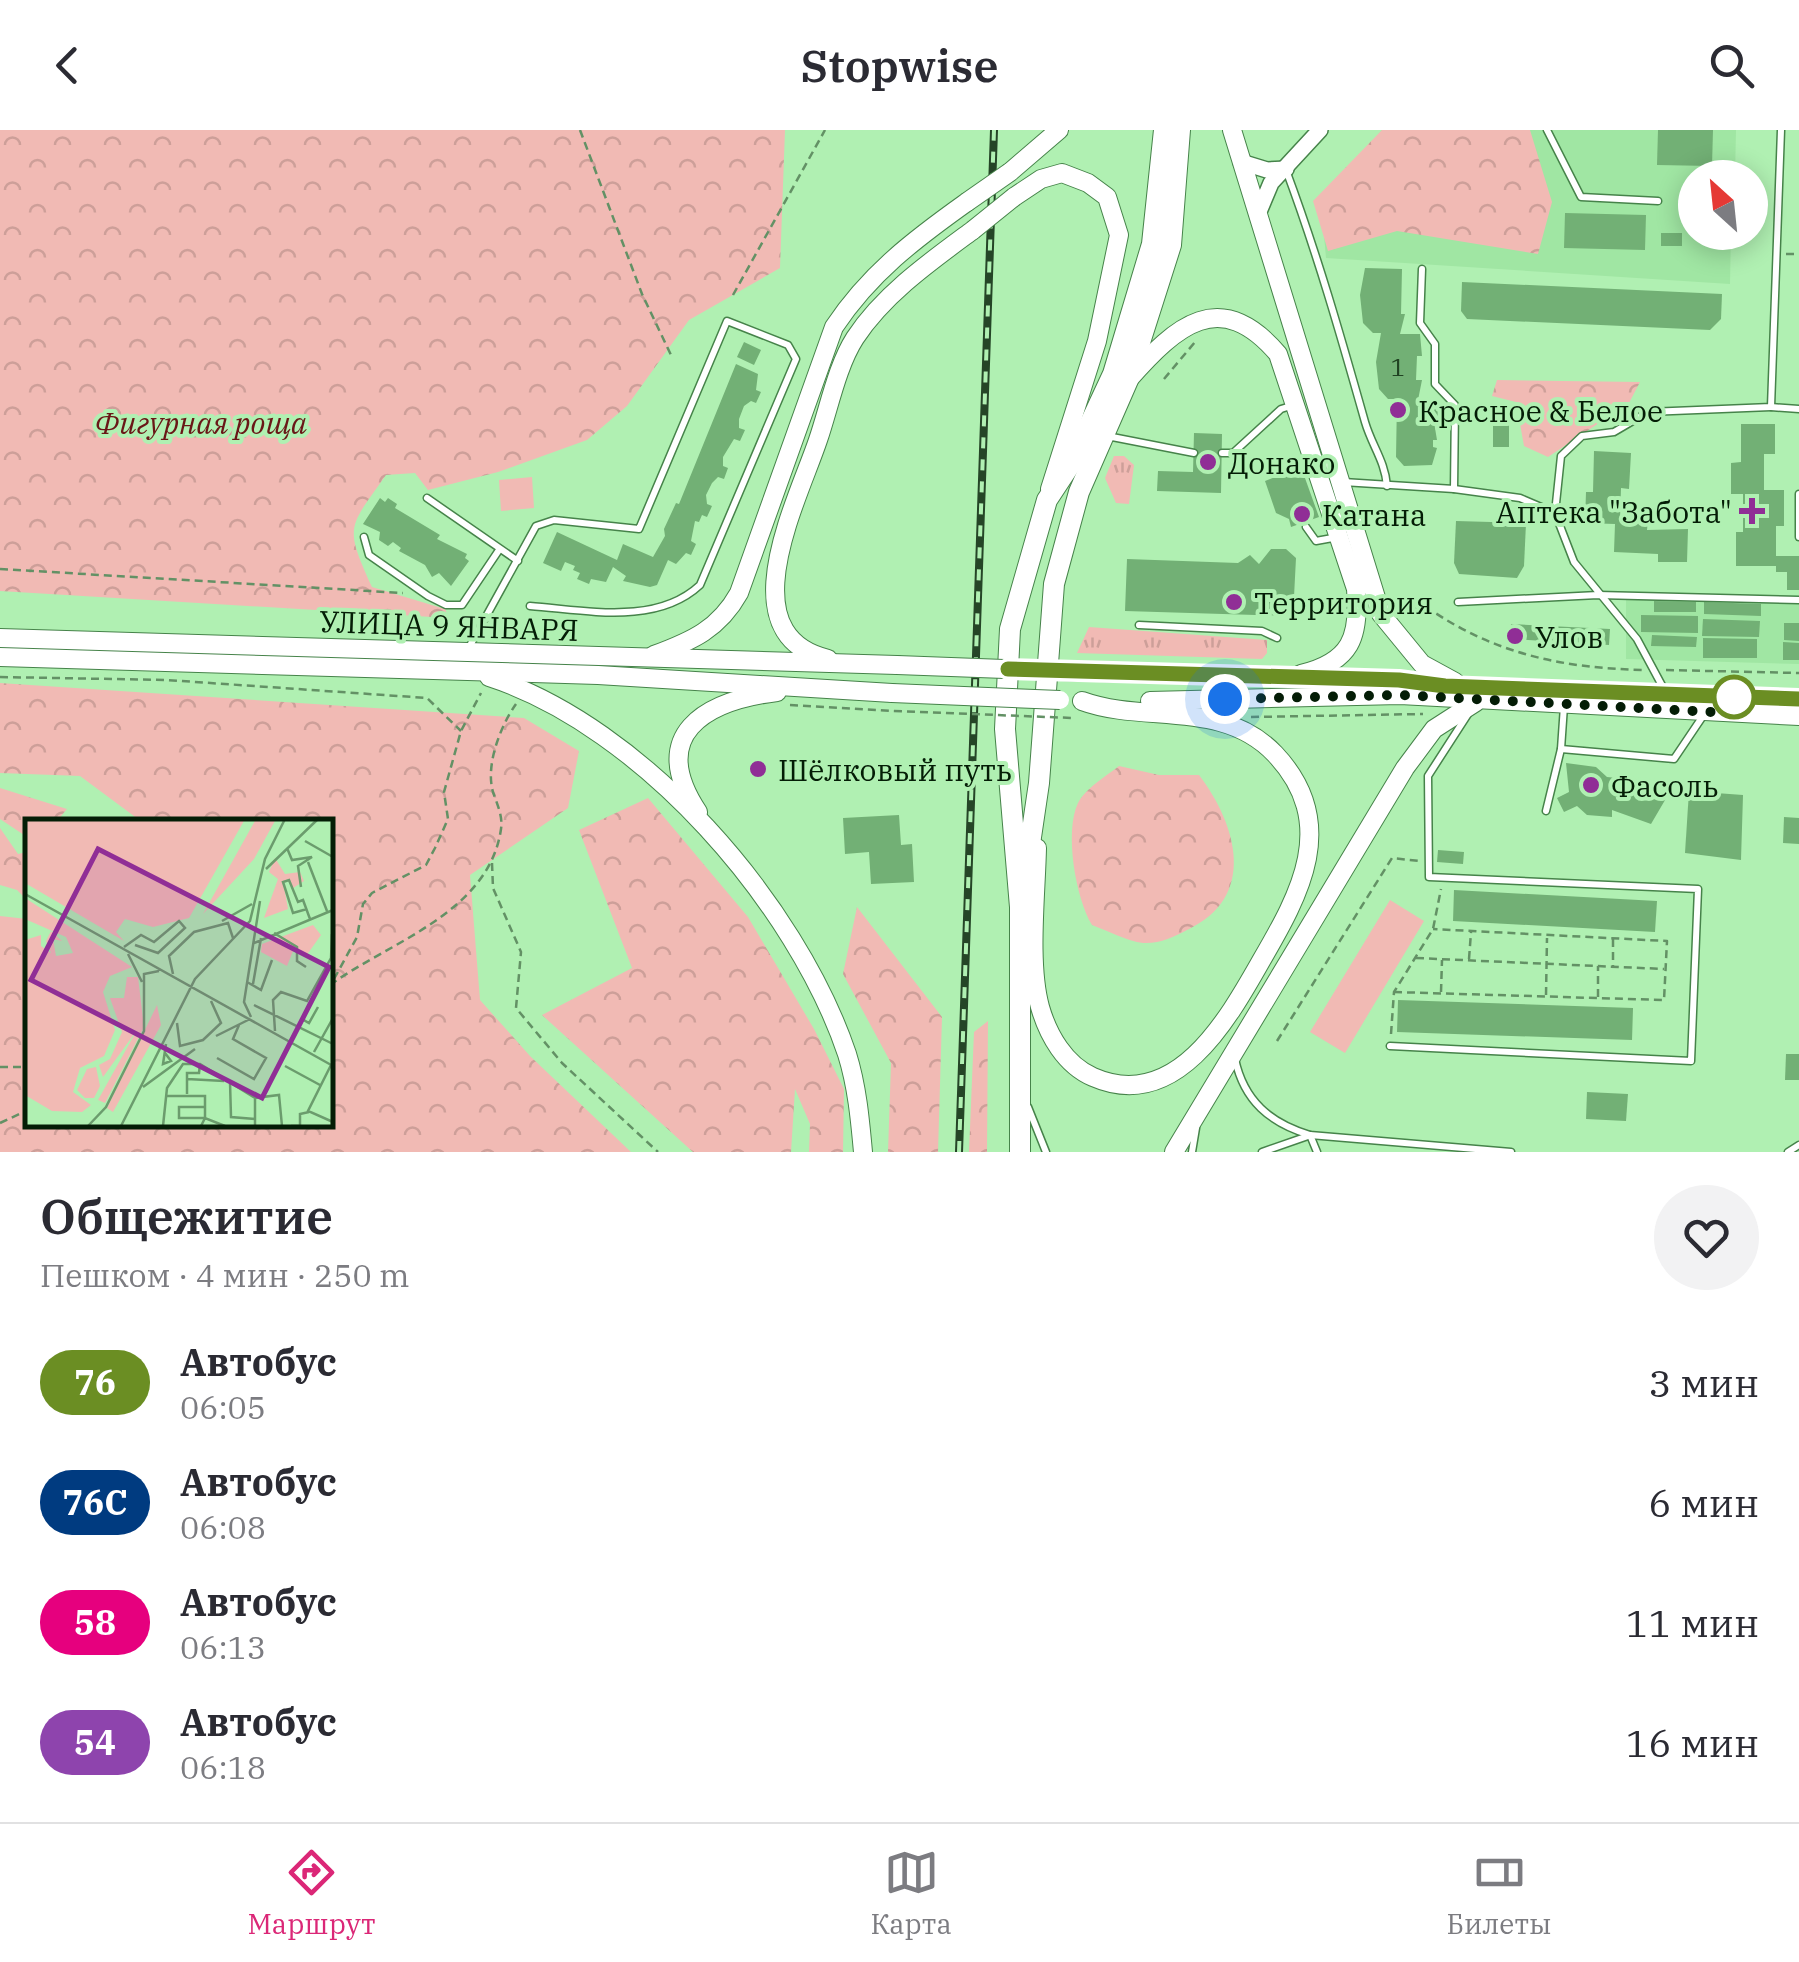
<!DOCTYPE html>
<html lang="ru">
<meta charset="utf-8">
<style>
body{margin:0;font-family:"IBM Plex Serif",serif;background:#f2f2f3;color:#2b2b33;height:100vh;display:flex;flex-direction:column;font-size:38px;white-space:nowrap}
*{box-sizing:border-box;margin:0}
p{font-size:32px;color:#7c7c81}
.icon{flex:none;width:55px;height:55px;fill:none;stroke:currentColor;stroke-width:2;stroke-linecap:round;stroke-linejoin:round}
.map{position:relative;height:1022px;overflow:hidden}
.panel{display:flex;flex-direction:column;background:#fff;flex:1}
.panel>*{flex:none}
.badge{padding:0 20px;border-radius:32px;font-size:35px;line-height:65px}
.needle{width:65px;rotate:333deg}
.fabs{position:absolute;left:1678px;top:30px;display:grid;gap:20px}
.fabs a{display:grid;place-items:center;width:90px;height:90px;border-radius:50%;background:#fff;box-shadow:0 5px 25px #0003;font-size:50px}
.you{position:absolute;width:50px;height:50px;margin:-25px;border:8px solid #fff;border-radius:50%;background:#1a73e8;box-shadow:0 0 0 15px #1a73e833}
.map>.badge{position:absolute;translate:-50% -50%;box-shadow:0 0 0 5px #fff}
.round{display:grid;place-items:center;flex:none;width:105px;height:105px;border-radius:52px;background:#f2f2f3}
.headline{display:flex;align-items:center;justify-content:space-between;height:170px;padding:0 40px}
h1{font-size:48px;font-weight:600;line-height:75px}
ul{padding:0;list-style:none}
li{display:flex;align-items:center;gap:30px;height:120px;padding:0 40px}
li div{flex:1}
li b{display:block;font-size:38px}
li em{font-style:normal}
li .badge{min-width:110px;font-weight:700;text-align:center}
header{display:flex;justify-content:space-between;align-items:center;height:130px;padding:0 40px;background:#fff;font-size:45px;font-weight:600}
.tab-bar{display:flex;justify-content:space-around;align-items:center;height:140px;border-top:2px solid #e1e1e2;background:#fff;font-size:28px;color:#7c7c81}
.tab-bar a{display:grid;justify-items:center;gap:5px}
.tab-bar .current{color:#db2777}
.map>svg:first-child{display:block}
.built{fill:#a0e6a3}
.grass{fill:url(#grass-tufts)}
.forest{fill:url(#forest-crowns)}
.green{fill:#f1bab4}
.building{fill:#72b075}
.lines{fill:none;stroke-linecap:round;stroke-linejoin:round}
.service-casing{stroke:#46834a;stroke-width:9}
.tertiary-casing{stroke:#46834a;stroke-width:18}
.secondary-casing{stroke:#46834a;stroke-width:20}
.trunk-casing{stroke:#46834a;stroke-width:22}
.path{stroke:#639165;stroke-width:2.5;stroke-dasharray:8 5;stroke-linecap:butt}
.service{stroke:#fff;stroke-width:6}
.tertiary{stroke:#fff;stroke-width:15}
.secondary{stroke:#fff;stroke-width:18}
.trunk{stroke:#fff;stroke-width:20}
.rail-casing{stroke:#254527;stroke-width:8}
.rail{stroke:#b0f0b2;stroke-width:4;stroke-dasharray:11;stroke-linecap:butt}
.secondary-bridge-casing{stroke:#46834a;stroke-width:20;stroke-linecap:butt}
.path-bridge{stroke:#639165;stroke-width:2.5;stroke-dasharray:8 5;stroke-linecap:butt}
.secondary-bridge{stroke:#fff;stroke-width:18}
.line-casing{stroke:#fff;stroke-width:22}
.line{stroke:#6b8e23;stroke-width:15}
.walk{stroke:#041d06;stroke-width:10;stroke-dasharray:0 18}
.poi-dot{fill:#902e96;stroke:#b0f0b2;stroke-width:4}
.stop-dot{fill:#fff;stroke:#6b8e23;stroke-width:5}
.labels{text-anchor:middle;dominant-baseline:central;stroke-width:8;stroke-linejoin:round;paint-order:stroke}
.number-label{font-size:25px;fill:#204222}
.poi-label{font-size:30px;fill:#041d06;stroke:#b0f0b2;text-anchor:start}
.park-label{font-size:30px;font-style:italic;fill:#691717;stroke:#b0f0b2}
.street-label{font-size:30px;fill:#041d06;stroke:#b0f0b2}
.inset-road{fill:none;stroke:#6b9c6d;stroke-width:2.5}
.view{fill:#902e96;fill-opacity:0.15;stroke:#902e96;stroke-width:5}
.inset-edge{fill:none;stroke:#041d06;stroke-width:5}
</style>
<header><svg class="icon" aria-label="back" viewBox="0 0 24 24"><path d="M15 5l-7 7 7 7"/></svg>Stopwise<svg class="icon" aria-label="search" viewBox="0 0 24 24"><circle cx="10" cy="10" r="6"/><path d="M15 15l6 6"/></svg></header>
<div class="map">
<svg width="1799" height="1022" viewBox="0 0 1799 1022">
<defs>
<pattern id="grass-tufts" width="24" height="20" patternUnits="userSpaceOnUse" patternTransform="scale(2.5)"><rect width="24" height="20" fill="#f1bab4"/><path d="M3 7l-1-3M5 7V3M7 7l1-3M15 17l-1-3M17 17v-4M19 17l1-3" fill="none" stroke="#cd9f99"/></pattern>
<pattern id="forest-crowns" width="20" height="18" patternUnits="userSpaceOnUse" patternTransform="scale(2.5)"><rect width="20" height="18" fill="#f1bab4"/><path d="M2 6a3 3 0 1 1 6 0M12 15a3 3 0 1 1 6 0" fill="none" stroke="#cd9f99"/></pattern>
</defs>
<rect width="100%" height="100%" fill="#b0f0b2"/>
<g class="built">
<polygon points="1382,0 1736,0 1735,47 1695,48 1695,102 1731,103 1730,154 1326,128 1321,70"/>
<polygon points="1626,467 1799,473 1799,534 1626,529"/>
</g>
<g class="grass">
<polygon points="1114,326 1124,326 1134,335 1129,374 1116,373 1105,348"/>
<polygon points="1089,497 1267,510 1267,523 1262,529 1077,523"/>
</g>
<g class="forest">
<path d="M0,0H785L780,138L689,190L627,276L587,310L498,342L428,360L415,343L386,345C348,399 344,395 372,457L445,479L449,488L0,461Z"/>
<polygon points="1382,0 1530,0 1552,72 1538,124 1397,101 1328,121 1313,71"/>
<polygon points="1497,250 1640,252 1629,273 1548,327 1524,316 1516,272 1492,266"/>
<polygon points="0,553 524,588 579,621 568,678 470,745 480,870 530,926 631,1022 0,1022 0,786 27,789 28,994 330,994 330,692 142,692 80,646 0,643"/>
<path d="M1119,636L1159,645H1199C1237,695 1258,767 1187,800C1174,807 1159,814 1143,813C1127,811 1108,801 1092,795C1076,769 1064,702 1078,673C1085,659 1106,646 1119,636Z"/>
<polygon points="0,658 67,679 56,692 28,692 27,707 0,689"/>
<polygon points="648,668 748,787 814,899 844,959 843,1022 809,1022 810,994 795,959 791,1022 693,1022 542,885 632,838 579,700"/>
<polygon points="0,698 18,724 27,722 27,770 17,760 0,755"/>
<polygon points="857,777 942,887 938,1022 888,1022 891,933 843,844"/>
<polygon points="988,891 987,1022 969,1022 974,902"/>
</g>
<g class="green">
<polygon points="532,347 534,378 501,381 499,350"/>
<polygon points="1390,770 1424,791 1345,923 1310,902"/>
</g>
<g class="building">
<polygon points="1658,0 1713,0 1712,36 1657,35"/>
<polygon points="1565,83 1646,85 1645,120 1564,118"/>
<rect x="1661" y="103" width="21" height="13"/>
<polygon points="1365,138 1402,139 1401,184 1405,184 1400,204 1420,204 1422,226 1417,226 1416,250 1422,250 1418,270 1437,270 1439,291 1434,292 1437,310 1433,310 1433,317 1437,318 1432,335 1404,336 1396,327 1397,269 1388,269 1379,259 1376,232 1381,203 1373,203 1363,193 1360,165"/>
<polygon points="1462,152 1722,164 1721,189 1710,200 1467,189 1461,181"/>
<polygon points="744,212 761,220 754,235 737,227"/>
<polygon points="736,234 758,244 756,260 761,262 756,273 751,271 744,276 739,289 739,298 745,300 740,311 734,309 723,327 723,336 728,338 724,349 718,347 712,353 706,365 707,374 712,376 707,387 702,385 699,392 695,391 691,411 696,414 691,425 686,423 676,434 668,430 657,455 650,457 623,451 626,446 613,437 606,452 591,449 589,454 577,449 580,443 573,440 575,436 565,432 561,441 543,433 557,402 617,430 623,414 653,427 665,406 664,399 676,373 679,374"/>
<polygon points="1493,283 1509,284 1509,317 1493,317"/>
<polygon points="1741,294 1775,294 1775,324 1764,324 1764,360 1784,360 1784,396 1776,396 1776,426 1799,426 1799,460 1787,460 1787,442 1776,442 1776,436 1736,436 1736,402 1743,402 1743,364 1731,364 1731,333 1741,332"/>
<polygon points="1194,303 1222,304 1221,363 1157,361 1158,341 1193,342"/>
<polygon points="1594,321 1631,323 1629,359 1621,358 1620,389 1648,390 1647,400 1688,399 1687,432 1658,432 1658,424 1614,422 1615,394 1585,393 1586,362 1593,362"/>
<polygon points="1301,337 1319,387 1291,397 1289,389 1276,383 1265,351"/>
<polygon points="380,368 385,372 388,368 397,374 395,378 440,405 437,409 467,424 465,428 469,431 451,456 439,443 432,447 425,435 399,421 401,418 393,412 388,416 379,410 380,402 363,394"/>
<polygon points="1456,391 1526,393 1524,436 1517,448 1459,444 1454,433"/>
<polygon points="1271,419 1286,419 1296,428 1293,486 1125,481 1127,429 1238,433 1250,425 1259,434"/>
<polygon points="1654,471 1696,472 1696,482 1654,482"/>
<polygon points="1704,472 1761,474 1761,486 1704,484"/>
<polygon points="1641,485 1698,486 1698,503 1641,502"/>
<polygon points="1703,489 1760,491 1759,507 1702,506"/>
<polygon points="1784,493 1799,493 1799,511 1784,510"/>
<polygon points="1511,494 1610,499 1609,515 1510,509"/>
<polygon points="1652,505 1697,507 1696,517 1651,516"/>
<polygon points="1703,508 1757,509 1757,528 1703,528"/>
<polygon points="1783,512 1799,513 1799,530 1783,530"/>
<polygon points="1566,633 1596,637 1607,647 1638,650 1668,665 1651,694 1612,680 1612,687 1587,685 1577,676 1564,682 1557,668 1569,662"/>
<polygon points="1689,661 1743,665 1741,730 1685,723"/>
<polygon points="899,685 901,715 912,714 914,752 871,754 869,722 845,724 843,688"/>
<polygon points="1784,687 1799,688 1799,714 1783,713"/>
<polygon points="1438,720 1464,722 1463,734 1437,732"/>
<polygon points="1454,760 1657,771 1655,802 1453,791"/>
<polygon points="1398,870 1633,878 1632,910 1397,902"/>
<polygon points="1786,924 1799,924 1799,950 1785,950"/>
<polygon points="1587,962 1628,964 1626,991 1586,989"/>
</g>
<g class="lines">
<g class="service-casing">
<g id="service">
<polyline points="1547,0 1581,67 1658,71"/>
<path d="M1286,40C1317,123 1341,207 1365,292C1372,316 1385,331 1387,356"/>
<polyline points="1771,277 1799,279"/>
<polyline points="1107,306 1194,323"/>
<polyline points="1222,323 1233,323 1281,279 1294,275"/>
<polyline points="1343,352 1454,359 1455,275 1435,254 1435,214 1420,193 1422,139"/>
<polyline points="1454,359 1520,368 1555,383"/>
<polyline points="1799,364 1799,407"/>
<polyline points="427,368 518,431"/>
<polyline points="1306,397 1316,411 1338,407"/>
<polyline points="364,407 369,425 428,466 446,475 462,475 499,420"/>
<polyline points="1458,472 1598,465 1799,470"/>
<polyline points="1139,495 1262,501 1277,508"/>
<path d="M467,521L536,396L554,390L639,399L727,191L788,215L796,229L700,455C656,496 586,480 530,476"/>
<polyline points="1666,563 1637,509 1574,432 1555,383 1561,326 1582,306 1614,302 1648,282 1771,277 1781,0"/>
<polyline points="1561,619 1674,629 1705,583"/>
<polyline points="1546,681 1561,619 1564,576"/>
<polyline points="1390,916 1691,931 1698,759 1429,747 1428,646 1468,584"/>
<path d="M1235,929C1244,971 1270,993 1310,1005L1511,1022"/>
<polyline points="1028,977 1046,1022"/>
<polyline points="1310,1005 1317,1022"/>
<polyline points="1192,1022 1196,998"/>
<polyline points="1262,1022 1308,1006"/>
<polyline points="1788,1022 1799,1015"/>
</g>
</g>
<g class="tertiary-casing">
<g id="tertiary">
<polyline points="1241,32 1267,40 1286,39"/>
<polyline points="1258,84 1271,53 1320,0"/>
</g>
</g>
<g class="secondary-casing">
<g id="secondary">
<polyline points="1232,0 1381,484 1422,534 1455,552"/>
<polyline points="1010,42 1059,0"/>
<polyline points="1014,67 1041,49 1062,43 1088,53 1107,67 1119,105 1097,211 1050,359"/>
<path d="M1129,249C1176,196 1220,156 1278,224L1356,459C1360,507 1351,532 1301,544"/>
<polyline points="0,508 897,535"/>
<path d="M654,525C692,511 719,499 739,463L834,197C870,143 915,109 967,72"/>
<polyline points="0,527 598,545 892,563"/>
<path d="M828,529C727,505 798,370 818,310C829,278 837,236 855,208C884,164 931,131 973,100"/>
<polyline points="1061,541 1399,550 1445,556 1799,569"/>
<path d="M489,547C643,597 796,773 847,924C857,956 860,989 863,1022"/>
<polyline points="1150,571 1400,565 1799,586"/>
<path d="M698,682C647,605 704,571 777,562"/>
<path d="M1037,718C1036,765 1028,833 1040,877C1048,905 1065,935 1093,947C1175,983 1227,891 1261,831C1300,764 1340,693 1275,624C1223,569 1145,594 1082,571"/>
<polyline points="1174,1022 1405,638 1434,599 1476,572"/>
</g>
</g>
<g class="trunk-casing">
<g id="trunk">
<polyline points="1026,741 1039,653 1054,454 1079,362 1128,250 1171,115 1180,0"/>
<polyline points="1020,1022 1020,777 1005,599 1010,499 1047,370 1072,332 1113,244 1152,114 1164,0"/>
</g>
</g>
<g class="path">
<polyline points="580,0 642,164 671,225"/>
<polyline points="1786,124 1799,124"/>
<polyline points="733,165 825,0"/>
<polyline points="1164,249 1195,212"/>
<polyline points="0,439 403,463"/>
<path d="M1400,481L1425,476C1492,523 1560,538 1643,540"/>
<polyline points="1666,540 1799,543"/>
<polyline points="0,547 167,550 427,568 461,601"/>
<polyline points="790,575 894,581"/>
<polyline points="1251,587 1423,584"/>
<polyline points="492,733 493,758 521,822 516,878 562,933 658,1022"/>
<polyline points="1613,809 1613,836"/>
<polyline points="1416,828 1664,839"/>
<polyline points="1469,829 1471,802"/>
<polyline points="334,849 357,807 363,774 372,763 426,735 435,718 448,689 444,662 461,601 481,563"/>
<path d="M330,855C389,812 489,783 501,699C503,686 497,674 493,662C485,635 501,595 516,574"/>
<polyline points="1394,862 1664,870 1667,811 1433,799"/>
<polyline points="1441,862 1442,830"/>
<polyline points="1546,865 1547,808"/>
<polyline points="1598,867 1598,836"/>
<polyline points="1391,904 1394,862 1433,799 1441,759"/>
<polyline points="1277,911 1392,728 1419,731"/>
<polyline points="0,937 28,937"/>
<polyline points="0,993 28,980"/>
</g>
<use href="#service" class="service"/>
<use href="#tertiary" class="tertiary"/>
<use href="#secondary" class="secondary"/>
<use href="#trunk" class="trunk"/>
<g class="rail-casing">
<polyline id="rail" points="959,1022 994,0"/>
</g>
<use href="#rail" class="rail"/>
<g class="secondary-bridge-casing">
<g id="secondary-bridge">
<polyline points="967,72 1010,42"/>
<polyline points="973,100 1014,67"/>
<polyline points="897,535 1061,541"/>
<polyline points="892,563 1060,570"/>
</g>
</g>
<polyline class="path-bridge" points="894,581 1073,588"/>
<use href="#secondary-bridge" class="secondary-bridge"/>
</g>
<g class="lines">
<g class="line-casing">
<polyline id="line" points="1008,539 1399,550 1445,556 1799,569"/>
</g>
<use href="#line" class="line"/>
<polyline class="walk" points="1225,569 1400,565 1731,583 1734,567"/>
</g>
<g class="poi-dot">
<circle cx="1398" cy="280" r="10"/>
<circle cx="1208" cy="332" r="10"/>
<path d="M1747 366h10v10h10v10h-10v10h-10v-10h-10v-10h10z"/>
<circle cx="1302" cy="384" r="10"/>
<circle cx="1234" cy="472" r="10"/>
<circle cx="1515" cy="506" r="10"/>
<circle cx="758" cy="639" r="10"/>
<circle cx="1591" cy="655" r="10"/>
</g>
<circle class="stop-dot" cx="1734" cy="567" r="20"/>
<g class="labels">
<g class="number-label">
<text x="1398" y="236">1</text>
</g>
<g class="poi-label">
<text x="1418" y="280">Красное &amp; Белое</text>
<text x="1228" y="332">Донако</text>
<text x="1732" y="381" text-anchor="end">Аптека "Забота"</text>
<text x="1322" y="384">Катана</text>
<text x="1254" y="472">Территория</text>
<text x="1535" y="506">Улов</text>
<text x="778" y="639">Шёлковый путь</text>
<text x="1611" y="655">Фасоль</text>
</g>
<g class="park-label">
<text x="201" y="292">Фигурная роща</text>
</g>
<g class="street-label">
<text transform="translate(449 495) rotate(2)">УЛИЦА 9 ЯНВАРЯ</text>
</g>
</g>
<g transform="translate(25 689)">
<rect width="308" height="308" fill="#b0f0b2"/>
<path d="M0,0H220L164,99L128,108L100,100L91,113L99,122L0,64ZM231,0H251L229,40L178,95ZM0,79L107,148L85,157L78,173L90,211L79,237L55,249L48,273L66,286L57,293L27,292L0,276V121L16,116V127L26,134L21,122L26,112L37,122L28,120L31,137L48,134L41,118L0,100ZM288,106L296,116L281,137L270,127L262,147L236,133L237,125ZM102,158H113L119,208L80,284L73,281L112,211L78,258L74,246L85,240L97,213L85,179H99ZM132,186L136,206L88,293L82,289ZM71,248L75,267L69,279H60L52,271L62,250Z" fill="#f1bab4"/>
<path d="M250,39L260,55L275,53L279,62L268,69L264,60L258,62L263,90L239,99L253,60L244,53Z" fill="#f1bab4"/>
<path class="inset-road" d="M280,22L308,38M262,29L267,41L287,38L273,47L276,68M283,43L302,92M241,50L293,0M0,75L308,247M282,90L268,94L258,63L264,61L273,83L278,81L285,100M197,102L227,85M249,114L272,128V142L281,148M229,124L308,91M99,128L116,116L129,123L154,102L160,109L133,134L110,126M103,135L117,163M148,155L144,137L169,113L203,104L208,119M222,163L236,171L247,141M228,165L236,119M286,184L277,200L284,204L293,188M229,186L308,225M226,198L219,183L235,82M152,204L155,227L178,221L196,204L186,182M250,212L248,181L256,173L282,182L306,139L307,115M191,217L225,200M289,233L308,199M140,234L146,242L138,245L141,225M192,239L229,260L241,239L208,220L214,206M306,246L283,292L308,303M260,247L295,266M162,260L199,262M205,263L206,298L230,300M118,268L170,230M162,275V254H174L175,245M140,277H180V299H154V288H180M63,307L81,288L119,212V155L134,152M96,307L170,160L225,102L240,40L260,0M138,307L142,269L158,245H175L230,279M176,307L180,299L200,307M230,307V279L254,276L257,307M266,307H275V295L284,293"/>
<path class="view" d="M73,30L304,148L237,279L6,161Z"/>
<rect width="308" height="308" class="inset-edge"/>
</g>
</svg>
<div class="fabs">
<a><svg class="needle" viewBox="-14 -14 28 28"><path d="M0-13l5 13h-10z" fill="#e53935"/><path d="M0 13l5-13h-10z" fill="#7c7c81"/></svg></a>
</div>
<div class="you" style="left:1225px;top:569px"></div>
</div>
<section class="panel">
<div class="headline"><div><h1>Общежитие</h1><p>Пешком · 4 мин · 250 m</p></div><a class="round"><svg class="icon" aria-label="heart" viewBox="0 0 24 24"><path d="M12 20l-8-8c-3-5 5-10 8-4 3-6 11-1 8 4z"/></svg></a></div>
<ul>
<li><span class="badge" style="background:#6b8e23;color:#fff">76</span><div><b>Автобус</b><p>06:05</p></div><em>3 мин</em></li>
<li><span class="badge" style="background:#003b80;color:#fff">76С</span><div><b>Автобус</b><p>06:08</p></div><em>6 мин</em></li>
<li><span class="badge" style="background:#e6007e;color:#fff">58</span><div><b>Автобус</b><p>06:13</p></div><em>11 мин</em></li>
<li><span class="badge" style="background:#8e44ad;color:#fff">54</span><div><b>Автобус</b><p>06:18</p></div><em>16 мин</em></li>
</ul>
</section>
<nav class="tab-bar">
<a class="current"><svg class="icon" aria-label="directions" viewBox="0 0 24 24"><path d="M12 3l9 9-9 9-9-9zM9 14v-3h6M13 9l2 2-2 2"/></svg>Маршрут</a>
<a><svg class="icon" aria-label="map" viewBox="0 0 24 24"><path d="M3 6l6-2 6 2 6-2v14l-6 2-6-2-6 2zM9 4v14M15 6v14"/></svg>Карта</a>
<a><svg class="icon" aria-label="tickets" viewBox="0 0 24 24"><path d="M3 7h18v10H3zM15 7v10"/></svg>Билеты</a>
</nav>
